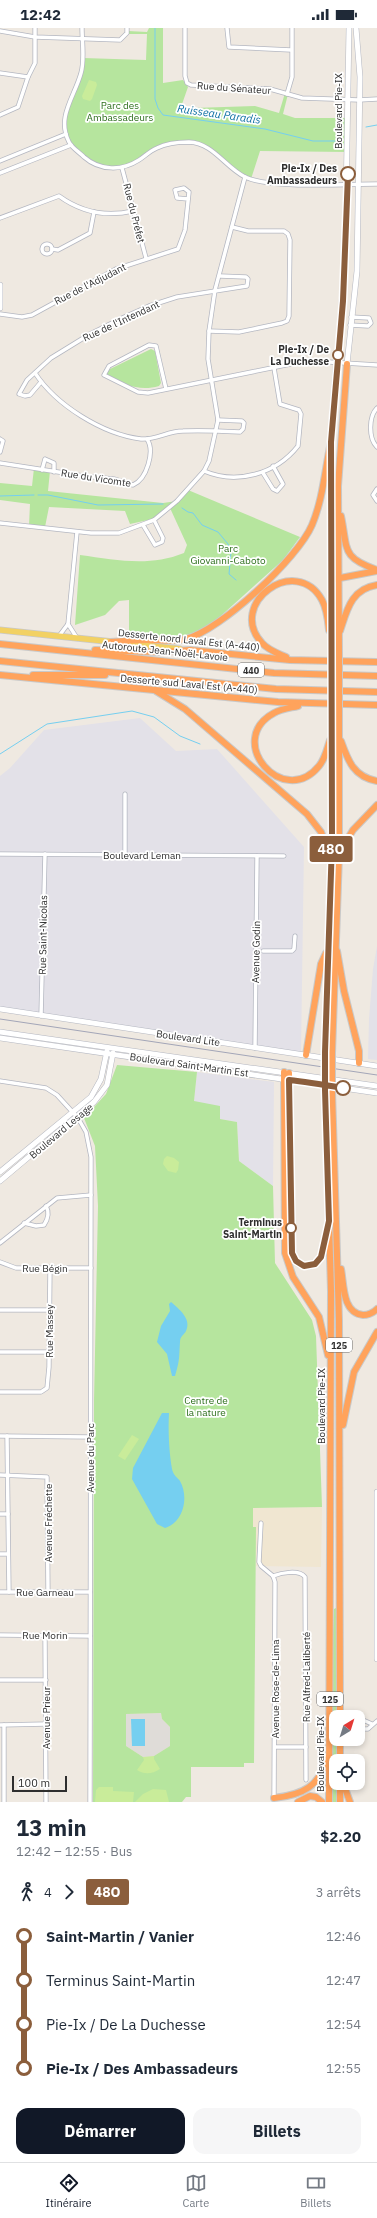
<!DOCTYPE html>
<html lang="fr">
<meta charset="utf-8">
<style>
body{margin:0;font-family:"IBM Plex Sans",sans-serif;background:#f6f6f7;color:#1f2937;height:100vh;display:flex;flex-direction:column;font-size:15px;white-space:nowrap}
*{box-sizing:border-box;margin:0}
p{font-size:13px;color:#747a83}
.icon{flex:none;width:22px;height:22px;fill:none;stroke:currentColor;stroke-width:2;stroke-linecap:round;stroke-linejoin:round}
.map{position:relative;height:1774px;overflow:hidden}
.sheet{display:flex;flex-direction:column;background:#fff;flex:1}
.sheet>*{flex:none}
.badge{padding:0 8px;border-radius:3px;font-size:14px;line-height:26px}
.needle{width:26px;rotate:38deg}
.tools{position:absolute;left:329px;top:1682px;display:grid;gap:8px}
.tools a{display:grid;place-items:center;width:36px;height:36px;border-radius:8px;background:#fff;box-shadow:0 2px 6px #0003;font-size:20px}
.scale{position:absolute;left:12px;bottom:10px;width:55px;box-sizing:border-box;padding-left:4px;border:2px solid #2e2e2e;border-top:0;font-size:11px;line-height:14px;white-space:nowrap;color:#2e2e2e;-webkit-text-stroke:3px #fff;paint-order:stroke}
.map>.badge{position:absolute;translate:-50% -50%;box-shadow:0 0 0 2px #fff}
.legs{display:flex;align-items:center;gap:6px;height:44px;padding:0 16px;font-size:13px}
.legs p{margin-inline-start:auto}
.overview{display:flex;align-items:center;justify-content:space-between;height:68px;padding:0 16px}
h1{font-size:22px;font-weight:700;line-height:30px}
.cta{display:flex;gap:8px;margin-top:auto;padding:8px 16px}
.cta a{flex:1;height:46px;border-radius:12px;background:#111827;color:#fff;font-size:16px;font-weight:700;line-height:46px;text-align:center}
.cta a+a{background:#f6f6f7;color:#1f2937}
ul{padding:0 16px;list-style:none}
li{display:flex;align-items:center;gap:14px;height:44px;font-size:15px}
li i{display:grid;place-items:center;width:6px;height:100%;margin:0 5px;background:currentColor}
li i::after{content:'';width:10px;height:10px;margin:-5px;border:3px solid;border-radius:50%;background:#fff}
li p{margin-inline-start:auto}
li:first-child i{background:linear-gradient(#0000 50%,currentColor 0)}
li:last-child i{background:linear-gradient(currentColor 50%,#0000 0)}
.status{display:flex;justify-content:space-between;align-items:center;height:28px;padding:0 20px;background:#fff;direction:ltr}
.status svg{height:11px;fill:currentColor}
.dock{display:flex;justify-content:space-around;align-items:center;height:56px;border-top:1px solid #e0e1e3;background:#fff;font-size:11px;color:#747a83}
.dock a{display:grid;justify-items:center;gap:2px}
.dock .active{color:#111827}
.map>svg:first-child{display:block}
.industrial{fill:#e3e1e8}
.education{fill:#f0e6d1}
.green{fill:#b6e59e}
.pitch{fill:#c9ec9a}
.plaza{fill:#dfdcd8}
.water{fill:#75cff0}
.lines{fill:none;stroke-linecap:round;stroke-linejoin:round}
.stream{stroke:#75cff0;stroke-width:1}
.street-casing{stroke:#b4b7c1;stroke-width:5}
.secondary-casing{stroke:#b4b7c1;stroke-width:6}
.primary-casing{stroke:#c9c9c9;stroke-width:7}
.highway-casing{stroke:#c9c9c9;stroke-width:8}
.street{stroke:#fff;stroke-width:3.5}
.secondary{stroke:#fff;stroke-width:5}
.primary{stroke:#f2d163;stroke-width:5.5}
.highway{stroke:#ffa35c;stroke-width:6}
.rail{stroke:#a3a6b8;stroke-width:1}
.highway-bridge-casing{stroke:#c9c9c9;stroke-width:8;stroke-linecap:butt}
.highway-bridge{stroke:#ffa35c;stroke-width:6}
.line-1-casing{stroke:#fff;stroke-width:9}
.line-1{stroke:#8b5e3c;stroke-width:6}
.stop-1-dot{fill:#fff;stroke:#8b5e3c;stroke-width:2}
.labels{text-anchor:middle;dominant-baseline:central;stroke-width:3.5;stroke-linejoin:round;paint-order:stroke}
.shield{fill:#fff;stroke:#6d6d6d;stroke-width:1}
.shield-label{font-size:9px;font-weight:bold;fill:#2e2e2e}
.street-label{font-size:10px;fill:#2e2e2e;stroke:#fff}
.park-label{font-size:10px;fill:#2c6e1b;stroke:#fff}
.stop-label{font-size:10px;font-weight:bold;fill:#2e2e2e;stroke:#fff;text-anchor:end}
.water-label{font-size:11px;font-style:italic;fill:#0d6fa3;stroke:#fff}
</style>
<div class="status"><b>12:42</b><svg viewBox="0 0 49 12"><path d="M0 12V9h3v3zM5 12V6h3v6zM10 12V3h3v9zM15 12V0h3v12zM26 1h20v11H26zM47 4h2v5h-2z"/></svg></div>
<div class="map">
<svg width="377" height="1774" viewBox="0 0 377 1774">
<rect width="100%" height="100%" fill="#efe9e1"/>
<g class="industrial">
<polygon points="140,690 176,723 217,721 304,819 301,1024 0,981 0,748 10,740 44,702"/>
<polygon points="377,918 377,1032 368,1031 369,991 373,941"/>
<polygon points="197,1044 274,1054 273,1158 239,1133 237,1094 220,1091 194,1073"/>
</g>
<polygon class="education" points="322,1479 321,1539 256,1538 256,1499 253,1499 253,1480"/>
<g class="green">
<path d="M149,0H163V55L183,52L188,59L181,79L193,80L255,78L279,85L285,65L288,66L283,86L295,90H347L348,124L260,123L251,151C231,144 217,119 195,115C163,109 153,128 128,138C117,142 106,139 95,136C88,133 84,129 78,123C55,102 68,81 77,57C80,48 81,39 83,30L146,32L147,6H128V3L147,4Z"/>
<path d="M151,321L155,323L161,355L159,358C139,364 125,356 107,349V344L110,341Z"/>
<path d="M34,440L50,443L48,463L163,475L177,473L188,462L300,509L283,532L214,594L199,603L183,608L168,609H129V572L119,573L105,587L75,597L80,527C117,532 149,539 184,525L187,517L170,480L157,490L130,496L125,483L49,479L45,499L29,498L30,476L0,472V455L32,458Z"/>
<polygon points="117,1037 197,1044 194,1073 220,1078 220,1091 237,1094 239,1133 273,1158 275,1235 312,1292 316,1308 322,1479 253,1480 253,1499 256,1499 254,1735 244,1735 244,1739 191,1739 191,1769 186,1769 182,1774 93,1774 94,1373 98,1178 95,1118 84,1090 106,1066"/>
<polygon points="336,1580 338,1774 332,1774 333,1604 334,1581"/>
</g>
<g class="pitch">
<polygon points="89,52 96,54 97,57 92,71 90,73 83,71 82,68"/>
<polygon points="167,1128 174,1130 179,1134 178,1142 176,1145 168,1143 163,1136 164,1131"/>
<polygon points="132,1407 139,1411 125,1432 118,1428"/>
<path d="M161,1685L162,1691L170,1699V1718L154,1728V1731L160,1741C152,1746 145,1747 137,1742L144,1732L143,1729L126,1718V1686Z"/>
<polygon points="99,1759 113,1759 113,1763 134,1764 133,1774 95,1774 96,1762"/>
<polygon points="153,1761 166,1762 169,1774 135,1774 143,1766"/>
</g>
<polygon class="plaza" points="161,1685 162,1691 170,1699 170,1718 154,1728 143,1729 126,1718 126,1686"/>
<g class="water">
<path d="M171,1274C179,1281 192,1291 186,1303C184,1307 180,1308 180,1314C179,1329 180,1332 175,1348H172L167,1326L157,1314L161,1298L170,1283L169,1276Z"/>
<path d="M162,1385H169C168,1402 169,1424 172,1441C173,1447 178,1450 180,1453C189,1469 184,1494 165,1500L157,1496L132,1451L133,1440Z"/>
<polygon points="131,1691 145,1691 145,1718 132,1718"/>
</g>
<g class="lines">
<g class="stream">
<polyline points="155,0 155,71 158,80 163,87 265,101 313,113 335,113"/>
<polyline points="366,99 377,97"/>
<polyline points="38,467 48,467 98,477 163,476"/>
<polyline points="0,468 34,467"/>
<polyline points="182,480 188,484 193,485 202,497 218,504 228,516 231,524 229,546 236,552"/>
<polyline points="0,726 47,696 132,683 154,689 180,708 200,716"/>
</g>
<g class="street-casing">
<g id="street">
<path d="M82,0C82,15 85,31 81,45C75,68 56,89 69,114C72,120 79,124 84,129C100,143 122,143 139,132C145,128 150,123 157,120C167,115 178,114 189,114C213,115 225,139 245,149C270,161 346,156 377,156"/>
<polyline points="185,0 185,48 187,55 191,57 270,61 302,70 359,72 377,71"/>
<polyline points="227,0 229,19 291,22"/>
<polyline points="0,3 35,9 120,12 127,5 127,0"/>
<polyline points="0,45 28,49"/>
<polyline points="287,66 292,49 292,0"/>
<polyline points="0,87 18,79 28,49 35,35 35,0"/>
<polyline points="0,133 66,106"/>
<polyline points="122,140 146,230"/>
<polyline points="0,145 71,117"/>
<path d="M0,190L59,168C81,184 107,189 133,183"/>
<circle cx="47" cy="221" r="5"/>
<polyline points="52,221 58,222 90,205 94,184"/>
<polyline points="0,286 22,289 32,287 116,241 178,221 185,202 189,164 184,160 175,162 177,170 188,171"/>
<polyline points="350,297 368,298 371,295 369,290 351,289"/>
<polyline points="209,303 239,304 282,295 287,293 289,288 290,212 288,206 284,203 248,203 232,199"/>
<path d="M35,345C56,377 102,406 141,411C156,412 168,403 183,403C202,402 221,403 240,404L243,401L244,395L242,393L218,392"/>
<polyline points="41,354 30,367 25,368 19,366 27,352 51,330 90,306 122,290 149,278 177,269 247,258 248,251 246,249 220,248"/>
<polyline points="166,361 156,318 149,317 109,338 104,347 138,364 148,365 296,335 313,333 377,337"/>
<path d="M377,380C369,388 368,410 377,419"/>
<polyline points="0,411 3,413 0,424"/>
<path d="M0,435L84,448L114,451L133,457C147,451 155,423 147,411"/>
<polyline points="42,442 45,431 54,435 54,444"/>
<path d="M204,443C237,457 276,446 298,418L301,386L299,382L280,376L274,340"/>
<polyline points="263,445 273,461 277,463 283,456 273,438"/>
<polyline points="377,461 373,467 377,473"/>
<polyline points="0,495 91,505 119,505 154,492 177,473 204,443 209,433 218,392 208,331 209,303 215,262 245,149"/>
<polyline points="143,497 155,517 162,514 163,510 154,492"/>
<polyline points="68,596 77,610"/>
<polyline points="59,608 68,596 77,504"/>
<polyline points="0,826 284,828"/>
<polyline points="125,827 125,766"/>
<polyline points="263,923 292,923 294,921 295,908"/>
<polyline points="41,988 45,826"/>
<polyline points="255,1020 257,828"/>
<polyline points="0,1053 46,1060 57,1067 78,1090 86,1104 91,1129 90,1774"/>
<path d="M24,1195L36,1198L44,1197C48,1191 50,1185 46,1178"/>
<polyline points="0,1215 57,1170 91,1167"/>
<polyline points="0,1234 16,1240 91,1240"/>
<polyline points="0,1282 48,1282"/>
<polyline points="0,1324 49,1324"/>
<polyline points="0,1364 41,1364 47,1360 49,1339 50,1239"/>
<polyline points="0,1408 91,1409"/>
<polyline points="7,1408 9,1564"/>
<polyline points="0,1447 47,1449 48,1564"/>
<polyline points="0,1486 8,1486"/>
<polyline points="261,1495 259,1534 261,1538 273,1548"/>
<polyline points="0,1526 8,1526"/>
<path d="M273,1548C281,1545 299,1541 305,1549L306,1752"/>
<polyline points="273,1548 275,1554 274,1770"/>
<polyline points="0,1564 90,1564"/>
<polyline points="0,1607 90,1608"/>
<polyline points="45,1607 46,1774"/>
<polyline points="0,1652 46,1652"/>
<polyline points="372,1696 363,1692 358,1696 361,1701 368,1701 377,1693"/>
<polyline points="0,1697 46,1696"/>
<polyline points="275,1719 306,1719"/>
<polyline points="4,1774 4,1697"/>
</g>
</g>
<g class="secondary-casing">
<g id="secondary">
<polyline points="0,257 0,280"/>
<polyline points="337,336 345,231 349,0"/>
<polyline points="347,336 357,243 360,49 356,0"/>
<polyline points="0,981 377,1038"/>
<polyline points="0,1004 377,1058"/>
<polyline points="0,1010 377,1065"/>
<polyline points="0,1144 91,1069 101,1051 107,1023"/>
<polyline points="0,1153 94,1074 107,1057 113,1025"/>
<polyline points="377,1464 377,1631"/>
</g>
</g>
<g class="primary-casing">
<g id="primary">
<polyline points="0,602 114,614"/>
<polyline points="123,615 180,621"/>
</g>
</g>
<g class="highway-casing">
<g id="highway">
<path d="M341,488C348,522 341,529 377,542"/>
<polyline points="335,551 377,543"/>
<path d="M340,603C347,582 351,561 377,557"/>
<path d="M111,614C123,613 135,612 147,612C161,612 173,614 186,611C221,602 298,530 312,497C323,471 325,441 331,414"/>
<polyline points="0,616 274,645 377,648"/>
<polyline points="95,622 160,624 190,622 290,632 377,634"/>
<polyline points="332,625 331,414 337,336"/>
<polyline points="339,625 338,458 347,336"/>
<path d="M286,629C277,625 268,622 262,615C226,576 296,525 322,572C327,581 328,592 329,602"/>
<polyline points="0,633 276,661 377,664"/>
<polyline points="0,647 278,674 377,677"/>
<polyline points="33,647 105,647"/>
<polyline points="156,663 185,681 307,786 321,804 330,827"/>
<path d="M298,678C290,680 281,681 274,685C224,712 283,782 319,738C325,731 327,721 330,712"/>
<path d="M341,713C348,733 354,749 377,753"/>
<polyline points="339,825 353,802 377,777"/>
<polyline points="337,923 344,963 359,1023 359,1035"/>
<polyline points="325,1024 332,815 332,686"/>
<polyline points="332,1025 339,827 339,686"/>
<polyline points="306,1027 321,936 326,925"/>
<polyline points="284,1044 285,1225 293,1249 319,1289 328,1327"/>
<path d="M289,1045L292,1220C292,1231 297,1237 307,1238C325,1236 325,1216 327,1202"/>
<polyline points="325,1062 331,1263 329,1774"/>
<polyline points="332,1063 339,1292 340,1689"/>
<path d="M341,1241C344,1256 342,1285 363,1287C369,1287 373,1285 377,1281"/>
<polyline points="343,1397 354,1344 377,1304"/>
<polyline points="340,1711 340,1733"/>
<polyline points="340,1755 340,1774"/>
<polyline points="343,1755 350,1774"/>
<path d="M274,1770C303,1767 320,1758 327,1730"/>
<polyline points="298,1774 310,1768 316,1769 322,1774"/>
</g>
</g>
<use href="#street" class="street"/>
<use href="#secondary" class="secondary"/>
<use href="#primary" class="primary"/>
<use href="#highway" class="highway"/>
<polyline class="rail" points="0,991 377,1047"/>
<g class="highway-bridge-casing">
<g id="highway-bridge">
<polyline points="332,625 332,686"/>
<polyline points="339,625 339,686"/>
<polyline points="325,1024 325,1062"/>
<polyline points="332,1025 332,1063"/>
</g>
</g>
<use href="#highway-bridge" class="highway-bridge"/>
</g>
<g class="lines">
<g class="line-1-casing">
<path id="line-1" d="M343,1060C325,1057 307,1054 289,1052L292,1225L296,1233L304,1238L315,1236L321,1229L329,1193L325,1062V1024L332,815L331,414L343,273L348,146"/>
</g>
<use href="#line-1" class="line-1"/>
</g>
<g class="stop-1-dot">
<circle cx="348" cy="146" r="7"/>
<circle cx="338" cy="327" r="5"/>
<circle cx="343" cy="1060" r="7"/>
<circle cx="291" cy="1200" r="5"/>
</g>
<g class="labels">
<g class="shield">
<rect x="238" y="635" width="26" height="14" rx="3"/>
<rect x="326" y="1310" width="26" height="14" rx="3"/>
<rect x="317" y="1664" width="26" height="14" rx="3"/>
</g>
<g class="shield-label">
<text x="251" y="642">440</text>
<text x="339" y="1317">125</text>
<text x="330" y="1671">125</text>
</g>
<g class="street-label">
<text transform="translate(234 60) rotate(4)">Rue du Sénateur</text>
<text transform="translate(338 83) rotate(-90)">Boulevard Pie-IX</text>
<text transform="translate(134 185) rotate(76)">Rue du Préfet</text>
<text transform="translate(90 256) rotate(-27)">Rue de l'Adjudant</text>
<text transform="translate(121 293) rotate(-25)">Rue de l'Intendant</text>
<text transform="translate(96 450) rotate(9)">Rue du Vicomte</text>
<text transform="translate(189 612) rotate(6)">Desserte nord Laval Est (A-440)</text>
<text transform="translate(165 623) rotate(6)">Autoroute Jean-Noël-Lavoie</text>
<text transform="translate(189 656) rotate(5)">Desserte sud Laval Est (A-440)</text>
<text x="142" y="827">Boulevard Leman</text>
<text transform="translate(43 907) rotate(-89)">Rue Saint-Nicolas</text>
<text transform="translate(256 924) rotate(-89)">Avenue Godin</text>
<text transform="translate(188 1010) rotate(8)">Boulevard Lite</text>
<text transform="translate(189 1037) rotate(8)">Boulevard Saint-Martin Est</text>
<text transform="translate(61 1103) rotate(-40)">Boulevard Lesage</text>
<text x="45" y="1240">Rue Bégin</text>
<text transform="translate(49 1303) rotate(-90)">Rue Massey</text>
<text transform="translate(321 1378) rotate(-90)">Boulevard Pie-IX</text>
<text transform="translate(90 1430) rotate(-90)">Avenue du Parc</text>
<text transform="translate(48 1495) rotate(-90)">Avenue Fréchette</text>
<text x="45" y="1564">Rue Garneau</text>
<text x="45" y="1607">Rue Morin</text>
<text transform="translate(306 1649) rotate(-90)">Rue Alfred-Laliberté</text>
<text transform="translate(275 1661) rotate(-90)">Avenue Rose-de-Lima</text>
<text transform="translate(46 1690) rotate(-90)">Avenue Prieur</text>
<text transform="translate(320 1726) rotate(-90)">Boulevard Pie-IX</text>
</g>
<g class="park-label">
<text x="120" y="77">Parc des<tspan x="120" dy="12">Ambassadeurs</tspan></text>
<text x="228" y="520">Parc<tspan x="228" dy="12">Giovanni-Caboto</tspan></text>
<text x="206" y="1372">Centre de<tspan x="206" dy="12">la nature</tspan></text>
</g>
<g class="stop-label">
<text x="337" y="140">Pie-Ix / Des<tspan x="337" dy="12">Ambassadeurs</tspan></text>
<text x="329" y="321">Pie-Ix / De<tspan x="329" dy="12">La Duchesse</tspan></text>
<text x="282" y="1194">Terminus<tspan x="282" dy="12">Saint-Martin</tspan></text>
</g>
<g class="water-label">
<text transform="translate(219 86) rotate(8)">Ruisseau Paradis</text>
</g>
</g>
</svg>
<div class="tools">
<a><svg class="needle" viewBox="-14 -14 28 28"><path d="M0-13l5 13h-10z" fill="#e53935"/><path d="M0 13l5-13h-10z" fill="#747a83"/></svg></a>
<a><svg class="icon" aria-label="locate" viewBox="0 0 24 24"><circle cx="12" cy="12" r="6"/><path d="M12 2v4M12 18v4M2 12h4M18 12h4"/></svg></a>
</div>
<div class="scale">100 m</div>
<b class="badge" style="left:331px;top:821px;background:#8b5e3c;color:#fff">48O</b>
</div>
<section class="sheet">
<div class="overview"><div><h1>13 min</h1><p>12:42 – 12:55 · Bus</p></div><b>$2.20</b></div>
<div class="legs"><svg class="icon" aria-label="walk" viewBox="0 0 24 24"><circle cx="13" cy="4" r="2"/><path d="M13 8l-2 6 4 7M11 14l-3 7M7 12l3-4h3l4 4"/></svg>4<svg class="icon" aria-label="forward" viewBox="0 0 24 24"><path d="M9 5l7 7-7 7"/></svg><b class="badge" style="background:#8b5e3c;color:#fff">48O</b><p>3 arrêts</p></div>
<ul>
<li><i style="color:#8b5e3c"></i><b>Saint-Martin / Vanier</b><p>12:46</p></li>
<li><i style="color:#8b5e3c"></i><span>Terminus Saint-Martin</span><p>12:47</p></li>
<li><i style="color:#8b5e3c"></i><span>Pie-Ix / De La Duchesse</span><p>12:54</p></li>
<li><i style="color:#8b5e3c"></i><b>Pie-Ix / Des Ambassadeurs</b><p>12:55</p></li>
</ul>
<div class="cta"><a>Démarrer</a><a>Billets</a></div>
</section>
<nav class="dock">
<a class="active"><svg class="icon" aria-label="directions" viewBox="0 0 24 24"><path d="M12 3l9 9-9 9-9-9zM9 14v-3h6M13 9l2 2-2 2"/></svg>Itinéraire</a>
<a><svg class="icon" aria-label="map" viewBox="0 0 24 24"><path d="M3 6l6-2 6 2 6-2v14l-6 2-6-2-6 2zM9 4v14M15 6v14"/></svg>Carte</a>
<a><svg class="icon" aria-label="tickets" viewBox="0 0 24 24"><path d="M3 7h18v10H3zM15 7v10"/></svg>Billets</a>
</nav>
